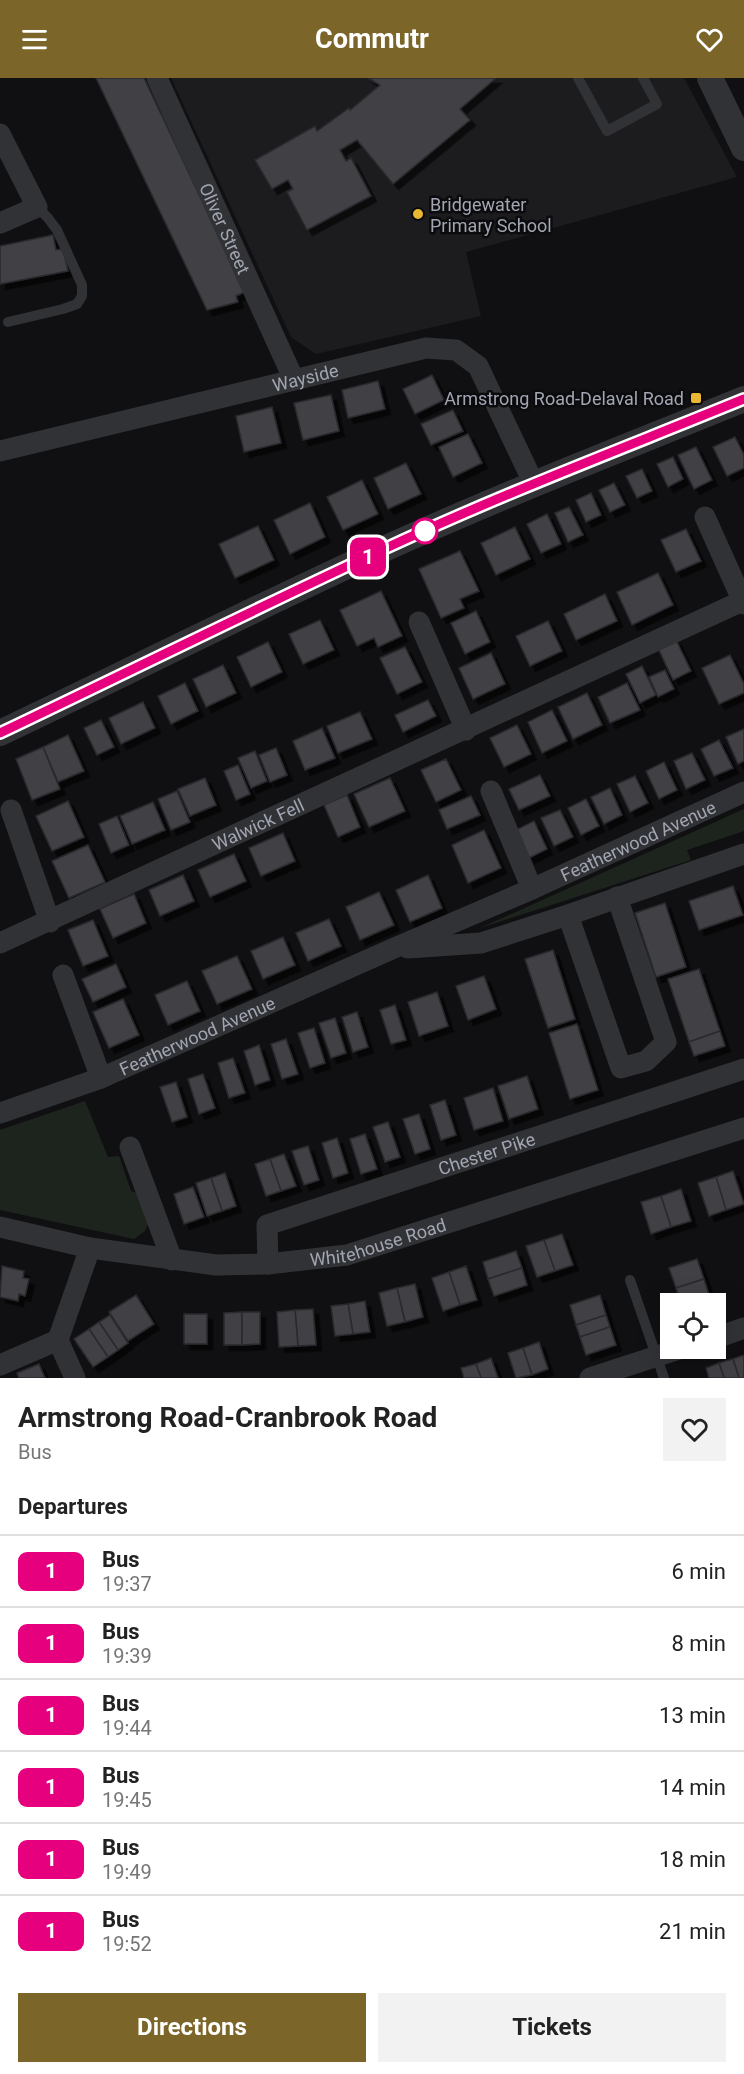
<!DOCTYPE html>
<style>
body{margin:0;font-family:Roboto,sans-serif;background:#f2f2f2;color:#222;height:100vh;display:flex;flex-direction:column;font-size:22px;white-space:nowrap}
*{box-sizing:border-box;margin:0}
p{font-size:20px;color:#767676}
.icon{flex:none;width:33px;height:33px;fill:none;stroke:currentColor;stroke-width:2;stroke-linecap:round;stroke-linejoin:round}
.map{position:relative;height:1300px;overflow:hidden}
.details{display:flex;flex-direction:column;background:#fff;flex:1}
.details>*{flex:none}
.badge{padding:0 12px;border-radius:9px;font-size:21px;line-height:39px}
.tools{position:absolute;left:660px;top:1215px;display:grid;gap:12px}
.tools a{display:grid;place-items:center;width:66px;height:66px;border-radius:0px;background:#fff;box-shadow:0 6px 24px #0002;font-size:30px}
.map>.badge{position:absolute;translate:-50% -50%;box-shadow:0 0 0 3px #fff}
h2{padding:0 18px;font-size:22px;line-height:54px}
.round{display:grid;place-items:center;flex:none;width:63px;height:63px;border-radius:0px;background:#f2f2f2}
.head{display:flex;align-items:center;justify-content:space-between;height:102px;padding:0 18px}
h1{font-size:28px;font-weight:700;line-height:45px}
.button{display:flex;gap:12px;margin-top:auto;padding:12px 18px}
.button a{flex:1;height:69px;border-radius:0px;background:#7c6529;color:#fff;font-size:24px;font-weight:700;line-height:69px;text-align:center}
.button a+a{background:#f2f2f2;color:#222}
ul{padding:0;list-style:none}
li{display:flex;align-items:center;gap:18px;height:72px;padding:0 18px;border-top:2px solid #e0e0e0}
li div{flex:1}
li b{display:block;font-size:22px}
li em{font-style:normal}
li .badge{min-width:66px;font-weight:700;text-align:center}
header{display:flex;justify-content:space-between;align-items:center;height:78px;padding:0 18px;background:#7c6529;color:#fff;font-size:27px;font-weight:700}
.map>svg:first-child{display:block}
.built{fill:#1c1c1f}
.green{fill:#1d241e}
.building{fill:#3f4045;stroke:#2b2a2e;stroke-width:1.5;filter:url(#shadow)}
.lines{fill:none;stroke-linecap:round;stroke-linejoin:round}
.service{stroke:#313236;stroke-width:10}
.minor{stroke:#313236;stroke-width:21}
.tertiary{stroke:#313236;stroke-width:26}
.line-casing{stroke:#fff;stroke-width:14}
.line{stroke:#e6007e;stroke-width:9}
.poi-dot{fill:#e9b731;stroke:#0b0b0d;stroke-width:2}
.stop-dot{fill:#fff;stroke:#e6007e;stroke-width:3}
.labels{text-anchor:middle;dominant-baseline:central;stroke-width:5;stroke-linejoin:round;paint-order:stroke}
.poi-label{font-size:18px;fill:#a2a6b2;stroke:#0b0b0d;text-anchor:start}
.street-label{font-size:18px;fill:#a2a6b2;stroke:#0b0b0d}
</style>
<header><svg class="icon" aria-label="menu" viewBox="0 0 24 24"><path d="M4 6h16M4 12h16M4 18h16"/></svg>Commutr<svg class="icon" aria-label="heart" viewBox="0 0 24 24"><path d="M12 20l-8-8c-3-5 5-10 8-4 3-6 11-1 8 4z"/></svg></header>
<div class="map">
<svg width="744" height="1300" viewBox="0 0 744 1300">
<defs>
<filter id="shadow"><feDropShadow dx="5.5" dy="5.5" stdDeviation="0" flood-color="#0009"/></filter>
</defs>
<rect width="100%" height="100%" fill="#101012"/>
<polygon class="built" points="171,0 684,0 737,99 466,174 481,238 316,276 291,259"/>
<g class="green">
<polygon points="744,731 744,753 687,772 691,782 480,850"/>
<polygon points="85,1023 108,1079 119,1078 131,1113 141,1117 150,1141 145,1153 134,1161 0,1132 0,1052"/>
</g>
<g class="building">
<polygon points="96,0 144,0 245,214 236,218 238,224 207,232"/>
<polygon points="368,0 496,0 460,31 470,42 393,106 357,62 340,72 346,83 351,80 371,118 307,152 287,114 293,111 288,102 272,111 255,82 315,48 317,53 349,30 350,32 380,7"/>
<polygon points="53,157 56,172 63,171 68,193 0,206 0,168"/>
<polygon points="432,297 444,322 415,336 403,311"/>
<polygon points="378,303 385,331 348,340 342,312"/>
<polygon points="331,317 339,353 303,362 294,325"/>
<polygon points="272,329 281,365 244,374 236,338"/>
<polygon points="453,332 463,353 431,367 421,346"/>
<polygon points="468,356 482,385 453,399 439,369"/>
<polygon points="735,359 744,377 744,390 727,398 713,369"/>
<polygon points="696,369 712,402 694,411 678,377"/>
<polygon points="673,379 683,401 668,409 657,386"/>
<polygon points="406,385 421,416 388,431 374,400"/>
<polygon points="642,391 652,413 637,420 626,398"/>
<polygon points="362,402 378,436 343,452 327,419"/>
<polygon points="614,405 625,427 610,434 599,412"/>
<polygon points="591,415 601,437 586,444 576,422"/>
<polygon points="310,425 325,459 290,476 274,442"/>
<polygon points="569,429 583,457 568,464 555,435"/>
<polygon points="547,436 561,466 541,475 527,446"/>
<polygon points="258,448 274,482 235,500 219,466"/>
<polygon points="515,449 530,481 496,497 481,465"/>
<polygon points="686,451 701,483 676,494 661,462"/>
<polygon points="460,473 479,513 460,521 464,530 441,540 419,491"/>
<polygon points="658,495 673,527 632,547 617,514"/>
<polygon points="381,513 402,558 378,569 374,560 357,568 340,532"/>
<polygon points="605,516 617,543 576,562 564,536"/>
<polygon points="476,533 490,564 465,576 451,545"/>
<polygon points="320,542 334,572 303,586 289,556"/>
<polygon points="548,543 562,573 530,588 516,558"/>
<polygon points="676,562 691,593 673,602 658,570"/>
<polygon points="268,564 282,594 251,609 237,579"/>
<polygon points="405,569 422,604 397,616 380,580"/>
<polygon points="491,575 505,606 473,621 459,590"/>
<polygon points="730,577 744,606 744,615 719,626 702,590"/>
<polygon points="223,587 236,615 206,629 193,601"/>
<polygon points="642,588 656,617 640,625 626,596"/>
<polygon points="665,592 674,611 658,619 649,599"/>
<polygon points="185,605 198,633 171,646 158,618"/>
<polygon points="627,605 640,632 610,645 598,619"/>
<polygon points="587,615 602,647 573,661 558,629"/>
<polygon points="428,622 436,638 403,654 395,637"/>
<polygon points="143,624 155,650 121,666 109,640"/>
<polygon points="552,632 567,663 542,675 528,644"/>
<polygon points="360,634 372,661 338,675 327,648"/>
<polygon points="101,642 114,669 97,677 84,650"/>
<polygon points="517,647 531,676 504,689 490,660"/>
<polygon points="322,650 335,680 305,692 293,663"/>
<polygon points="744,651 744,683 738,686 726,659"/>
<polygon points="68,657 84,693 58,704 43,669"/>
<polygon points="719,662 733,690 714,698 701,671"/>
<polygon points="43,669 60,711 32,722 16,681"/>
<polygon points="276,670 287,697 270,704 259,677"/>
<polygon points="255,673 267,703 251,710 238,680"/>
<polygon points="692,675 705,702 686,711 674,683"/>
<polygon points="446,681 461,712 436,724 421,692"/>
<polygon points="664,684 677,712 659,721 646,693"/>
<polygon points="238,687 250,716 236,722 224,693"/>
<polygon points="540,697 550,718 519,732 509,711"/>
<polygon points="635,698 648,725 630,734 617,706"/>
<polygon points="205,700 216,727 190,738 178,711"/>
<polygon points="390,700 405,733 369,749 354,716"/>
<polygon points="610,710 622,737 604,746 591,719"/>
<polygon points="177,713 190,744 171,752 158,721"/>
<polygon points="347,717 360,749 338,759 324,727"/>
<polygon points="471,718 480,737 447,751 439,732"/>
<polygon points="586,721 599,748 581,757 568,730"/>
<polygon points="68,723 84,759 52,773 36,738"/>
<polygon points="153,724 165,752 132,766 120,738"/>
<polygon points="560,732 573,759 554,768 541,740"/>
<polygon points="117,738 129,767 111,775 99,746"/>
<polygon points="534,743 547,771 529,780 516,752"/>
<polygon points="484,752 501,790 468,805 452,767"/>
<polygon points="283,755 295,783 261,798 249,770"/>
<polygon points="88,767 105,804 69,820 52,783"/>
<polygon points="234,776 246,803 210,819 198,792"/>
<polygon points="183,797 194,823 160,838 149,812"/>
<polygon points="428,797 442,830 410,844 396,812"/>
<polygon points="733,808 743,837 699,852 689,823"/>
<polygon points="379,814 394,847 360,862 346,829"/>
<polygon points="134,816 146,845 113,860 100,831"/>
<polygon points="665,825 686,889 656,899 635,835"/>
<polygon points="329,841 341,868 308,883 296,855"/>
<polygon points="93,842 108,878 83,888 68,852"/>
<polygon points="283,859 295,887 263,901 251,873"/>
<polygon points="553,872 575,941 548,950 525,881"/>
<polygon points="237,878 252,911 217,926 202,893"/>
<polygon points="116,886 126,909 93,924 82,901"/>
<polygon points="699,891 720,953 689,964 668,901"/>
<polygon points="484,898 496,931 468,942 456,908"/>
<polygon points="187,903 200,933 168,947 155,917"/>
<polygon points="437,914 448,948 419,958 408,924"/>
<polygon points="123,921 139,957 109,970 93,934"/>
<polygon points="395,927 406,962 391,966 380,932"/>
<polygon points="357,934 368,969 353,974 342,939"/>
<polygon points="335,940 346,975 331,980 319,945"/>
<polygon points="577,946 598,1012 570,1021 549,955"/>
<polygon points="314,950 325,985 310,990 298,955"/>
<polygon points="720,953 725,968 694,978 689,964"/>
<polygon points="286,961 298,996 282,1001 271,966"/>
<polygon points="259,967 270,1002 255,1007 244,973"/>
<polygon points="233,980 245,1015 229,1020 218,985"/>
<polygon points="203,996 215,1030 199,1036 188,1001"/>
<polygon points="527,998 538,1031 509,1041 498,1008"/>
<polygon points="176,1004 187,1039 172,1044 160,1009"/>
<polygon points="493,1010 503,1043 474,1052 464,1020"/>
<polygon points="445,1022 456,1057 441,1062 430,1027"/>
<polygon points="419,1036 430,1071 415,1076 403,1041"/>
<polygon points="388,1044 400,1079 385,1084 373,1049"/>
<polygon points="365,1056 377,1091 361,1096 350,1061"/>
<polygon points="337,1060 348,1095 333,1100 322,1065"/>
<polygon points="308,1068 319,1102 304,1107 292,1073"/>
<polygon points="284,1076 296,1108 281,1113 270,1081"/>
<polygon points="270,1081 281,1113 266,1118 255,1086"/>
<polygon points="733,1093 744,1126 726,1132 716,1099"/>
<polygon points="225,1095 236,1128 222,1133 211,1100"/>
<polygon points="716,1099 726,1132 709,1138 698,1105"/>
<polygon points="211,1100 222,1133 207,1138 196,1105"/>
<polygon points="193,1109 204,1139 184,1146 174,1116"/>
<polygon points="681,1111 691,1143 671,1149 661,1118"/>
<polygon points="661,1118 671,1149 651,1156 641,1124"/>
<polygon points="562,1156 573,1187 555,1193 544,1162"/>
<polygon points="544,1162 555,1193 537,1199 526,1168"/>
<polygon points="516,1173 522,1190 488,1201 483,1184"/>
<polygon points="697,1181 704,1201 676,1210 669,1190"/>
<polygon points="2,1188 24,1193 23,1200 29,1201 25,1218 19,1216 18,1223 0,1219"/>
<polygon points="466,1188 477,1222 460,1227 449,1194"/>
<polygon points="522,1190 527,1207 494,1218 488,1201"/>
<polygon points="449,1194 460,1227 443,1233 432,1200"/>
<polygon points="704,1201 709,1217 681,1226 676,1210"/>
<polygon points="415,1206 423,1239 405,1244 397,1210"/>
<polygon points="397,1210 405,1244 387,1248 379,1215"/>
<polygon points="136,1217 154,1246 128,1263 109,1234"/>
<polygon points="600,1217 606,1237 576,1247 570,1227"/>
<polygon points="709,1217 712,1226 684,1226"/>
<polygon points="365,1223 370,1254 353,1256 348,1226"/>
<polygon points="348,1226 353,1256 335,1258 331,1228"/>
<polygon points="313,1231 316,1267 298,1268 295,1232"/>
<polygon points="295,1232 298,1268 279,1269 277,1234"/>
<polygon points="242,1234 242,1267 224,1267 224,1235"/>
<polygon points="242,1234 260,1234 260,1266 242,1267"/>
<rect x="184" y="1236" width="23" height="30"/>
<polygon points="110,1237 128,1265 118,1272 99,1244"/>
<polygon points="606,1237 610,1249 580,1259 576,1247"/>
<polygon points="99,1244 118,1272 108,1279 89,1251"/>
<polygon points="610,1249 616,1267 586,1277 580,1259"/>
<polygon points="89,1251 108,1279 93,1289 74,1261"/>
<polygon points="539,1264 548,1291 532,1297 523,1270"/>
<polygon points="523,1270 532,1297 516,1300 508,1275"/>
<polygon points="744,1277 744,1300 739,1300 733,1281"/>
<polygon points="491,1280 498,1300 481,1300 476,1286"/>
<polygon points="733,1281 739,1300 724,1300 719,1285"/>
<polygon points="719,1285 724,1300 709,1300 706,1290"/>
<polygon points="39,1286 45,1300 19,1300 17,1295"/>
<polygon points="476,1286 481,1300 464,1300 461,1290"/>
</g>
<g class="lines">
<g class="service">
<polyline points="578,0 607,53 657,26 643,0"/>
<polyline points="8,244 63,231 77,226 82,218 82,207 57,152 48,140 37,129"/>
<polyline points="630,1202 664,1300"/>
</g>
<g class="minor">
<path id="s1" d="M157,0L294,302"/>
<polyline points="0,56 37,129 0,145"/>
<path id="s2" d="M0,373L426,270L456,272L478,288L534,406"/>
<polyline points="705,439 744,526"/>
<polyline points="419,544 466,652"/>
<polyline points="491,713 532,811"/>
<polyline points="11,732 50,844"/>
<polyline points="568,837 621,990 646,983 666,964 617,819"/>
<path id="s3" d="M0,865L742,523"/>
<polyline points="408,870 481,865 568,837 744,776"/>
<polyline points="63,897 101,1000"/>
<path id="s4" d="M0,1035L101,1000L392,871L532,811L744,714"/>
<polyline points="130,1069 172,1182"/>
<path id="s5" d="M0,1149L90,1170L216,1187L268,1186L347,1177L744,1050"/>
<path id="s6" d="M268,1186L267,1147L744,991"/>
<polyline points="716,1260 744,1250"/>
<polyline points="0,1287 58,1262"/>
<polyline points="75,1300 58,1262 90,1170"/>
<polyline points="590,1300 682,1270"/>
</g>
<g class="tertiary">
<polyline points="710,0 744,70"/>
<path d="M0,655C128,594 255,530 384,471C502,417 624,370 744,321"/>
</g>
</g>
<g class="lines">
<g class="line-casing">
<path id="line" d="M0,655C128,594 255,531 384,471C502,416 624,370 744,321"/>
</g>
<use href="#line" class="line"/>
</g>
<g class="poi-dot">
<circle cx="418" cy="136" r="6"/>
<rect x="690" y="314" width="12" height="12" rx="3"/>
</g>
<circle class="stop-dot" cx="425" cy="453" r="12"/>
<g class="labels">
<g class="poi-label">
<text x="430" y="126">Bridgewater<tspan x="430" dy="21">Primary School</tspan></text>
<text x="684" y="320" text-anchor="end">Armstrong Road-Delaval Road</text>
</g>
<g class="street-label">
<text stroke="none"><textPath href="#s1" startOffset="165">Oliver Street</textPath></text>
<text stroke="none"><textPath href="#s2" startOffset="314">Wayside</textPath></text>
<text stroke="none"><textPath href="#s3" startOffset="284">Walwick Fell</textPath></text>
<text stroke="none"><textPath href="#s4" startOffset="694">Featherwood Avenue</textPath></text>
<text stroke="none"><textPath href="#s4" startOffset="212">Featherwood Avenue</textPath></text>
<text stroke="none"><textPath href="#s6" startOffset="270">Chester Pike</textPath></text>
<text stroke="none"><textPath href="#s5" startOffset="384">Whitehouse Road</textPath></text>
</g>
</g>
</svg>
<div class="tools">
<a><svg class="icon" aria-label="locate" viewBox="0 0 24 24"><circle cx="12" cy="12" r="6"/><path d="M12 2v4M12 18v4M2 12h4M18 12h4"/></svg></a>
</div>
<b class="badge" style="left:368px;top:479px;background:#e6007e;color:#fff">1</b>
</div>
<section class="details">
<div class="head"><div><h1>Armstrong Road-Cranbrook Road</h1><p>Bus</p></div><a class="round"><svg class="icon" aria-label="heart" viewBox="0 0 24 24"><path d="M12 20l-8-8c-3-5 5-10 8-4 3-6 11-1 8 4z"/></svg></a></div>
<h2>Departures</h2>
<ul>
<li><span class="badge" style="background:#e6007e;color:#fff">1</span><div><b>Bus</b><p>19:37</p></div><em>6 min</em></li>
<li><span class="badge" style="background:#e6007e;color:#fff">1</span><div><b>Bus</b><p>19:39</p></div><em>8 min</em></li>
<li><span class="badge" style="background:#e6007e;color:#fff">1</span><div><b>Bus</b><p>19:44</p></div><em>13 min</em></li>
<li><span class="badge" style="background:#e6007e;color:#fff">1</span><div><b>Bus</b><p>19:45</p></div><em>14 min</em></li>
<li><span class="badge" style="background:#e6007e;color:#fff">1</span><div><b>Bus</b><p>19:49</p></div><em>18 min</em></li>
<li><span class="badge" style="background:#e6007e;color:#fff">1</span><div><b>Bus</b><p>19:52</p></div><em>21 min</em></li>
</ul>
<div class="button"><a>Directions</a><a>Tickets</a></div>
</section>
